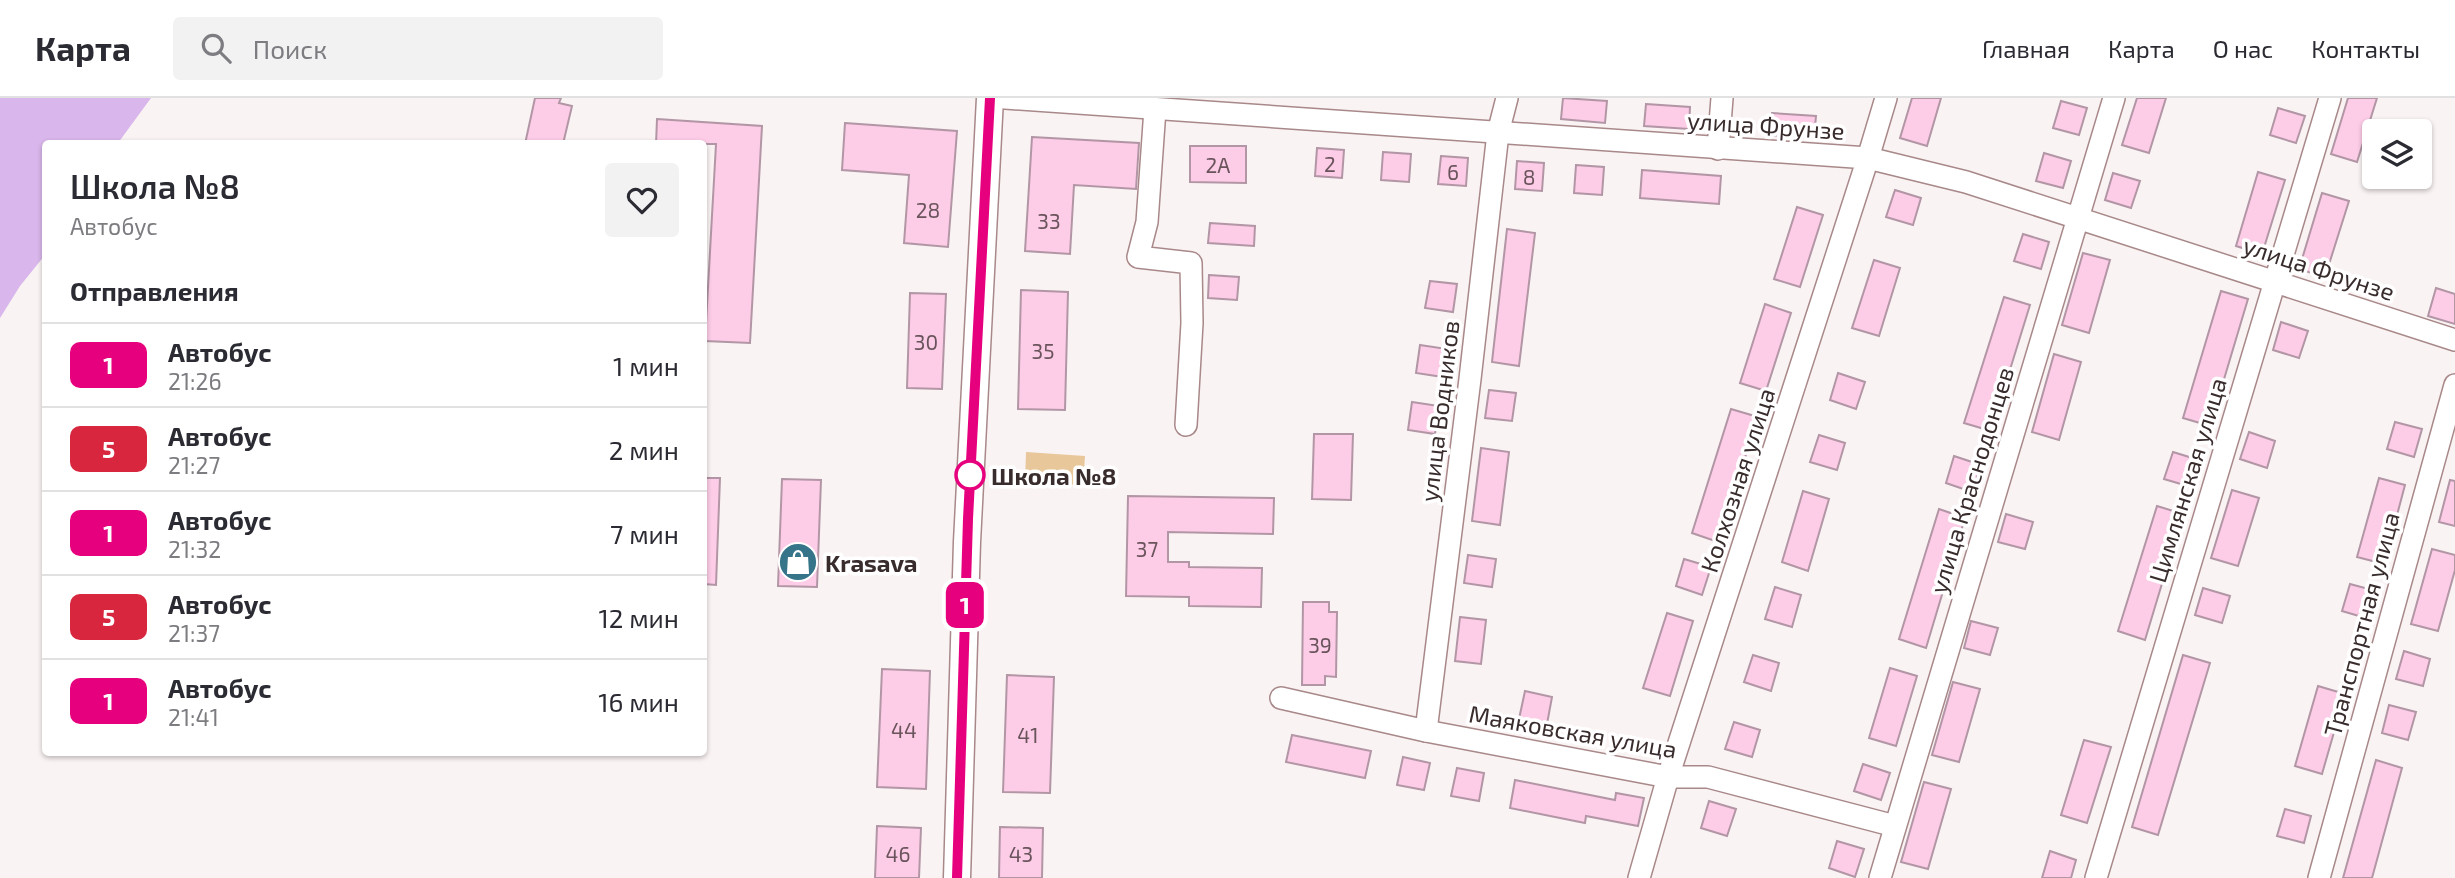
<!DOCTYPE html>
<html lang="ru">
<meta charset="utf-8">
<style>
body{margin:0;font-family:"Exo 2",sans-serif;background:#f2f2f3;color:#2b2b33;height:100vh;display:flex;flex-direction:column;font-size:26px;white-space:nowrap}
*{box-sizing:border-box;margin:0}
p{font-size:23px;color:#7c7c81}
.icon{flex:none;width:38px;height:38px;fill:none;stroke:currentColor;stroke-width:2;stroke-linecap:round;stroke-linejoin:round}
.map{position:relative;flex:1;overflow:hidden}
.drawer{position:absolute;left:42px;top:42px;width:665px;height:616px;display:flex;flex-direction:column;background:#fff;border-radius:7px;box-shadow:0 2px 5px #0004}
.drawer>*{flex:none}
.badge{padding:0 14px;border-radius:10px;font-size:24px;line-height:46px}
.buttons{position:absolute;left:2362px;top:21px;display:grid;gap:14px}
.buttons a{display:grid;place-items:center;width:70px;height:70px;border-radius:7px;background:#fff;box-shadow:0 2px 5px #0004;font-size:35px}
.map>.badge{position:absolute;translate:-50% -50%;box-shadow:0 0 0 4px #fff}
h2{padding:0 28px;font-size:26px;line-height:63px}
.round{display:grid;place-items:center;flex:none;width:74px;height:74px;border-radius:7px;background:#f2f2f3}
.overview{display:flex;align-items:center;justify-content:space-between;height:119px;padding:0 28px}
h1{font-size:33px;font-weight:600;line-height:52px}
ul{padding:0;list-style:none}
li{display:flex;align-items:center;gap:21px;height:84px;padding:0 28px;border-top:2px solid #e1e1e2}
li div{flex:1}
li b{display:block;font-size:26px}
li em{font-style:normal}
li .badge{min-width:77px;font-weight:700;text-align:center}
header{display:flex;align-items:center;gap:42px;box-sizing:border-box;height:98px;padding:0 35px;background:#fff;border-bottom:2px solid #e1e1e2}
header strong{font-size:33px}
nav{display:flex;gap:38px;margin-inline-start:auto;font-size:24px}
.search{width:490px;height:63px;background:#f2f2f3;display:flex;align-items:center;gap:18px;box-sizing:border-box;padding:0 24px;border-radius:7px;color:#7c7c81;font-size:26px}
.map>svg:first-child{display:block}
.green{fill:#e8c79a}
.water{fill:#d9b6eb}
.building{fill:#fdcce7;stroke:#b296a5;stroke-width:2}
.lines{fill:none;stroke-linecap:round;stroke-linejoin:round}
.minor-casing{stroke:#a88889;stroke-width:24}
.tertiary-casing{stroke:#a88889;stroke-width:29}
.minor{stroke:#fff;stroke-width:21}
.tertiary{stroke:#fff;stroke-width:26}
.line-casing{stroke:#fff;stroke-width:16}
.line{stroke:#e6007e;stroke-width:10}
.stop-dot{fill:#fff;stroke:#e6007e;stroke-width:3.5}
.labels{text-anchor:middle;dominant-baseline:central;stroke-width:7;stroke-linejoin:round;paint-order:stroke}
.number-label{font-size:21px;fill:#6a545c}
.street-label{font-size:24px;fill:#392c2d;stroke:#fff}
.stop-label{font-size:24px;font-weight:bold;fill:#392c2d;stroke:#fff;text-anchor:start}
.poi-label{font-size:24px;font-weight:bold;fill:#392c2d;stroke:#fff;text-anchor:start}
</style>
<header>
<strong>Карта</strong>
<div class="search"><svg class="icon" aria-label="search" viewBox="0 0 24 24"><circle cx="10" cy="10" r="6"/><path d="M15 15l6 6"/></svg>Поиск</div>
<nav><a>Главная</a><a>Карта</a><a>О нас</a><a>Контакты</a></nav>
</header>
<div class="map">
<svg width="2455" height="780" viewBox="0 0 2455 780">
<rect width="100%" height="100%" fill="#faf3f3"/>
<polygon class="green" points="1026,354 1085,358 1083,387 1025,384"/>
<polygon class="water" points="0,0 151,0 118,45 46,46 45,157 20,188 0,220"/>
<g class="building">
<polygon points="535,0 561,0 559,5 572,8 563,46 525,46"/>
<polygon points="1563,0 1607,3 1605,25 1561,21"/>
<polygon points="1912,0 1941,0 1927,48 1900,40"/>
<polygon points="2137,0 2166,0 2149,55 2122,47"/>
<polygon points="2348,0 2377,0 2357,64 2331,56"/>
<polygon points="2061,3 2087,10 2079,37 2053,30"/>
<polygon points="1646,6 1690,9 1689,31 1644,28"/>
<polygon points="2278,10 2305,18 2296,45 2270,37"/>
<polygon points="1772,15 1816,18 1814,40 1770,37"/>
<polygon points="657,21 762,28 750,245 705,243 716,46 656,46"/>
<polygon points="845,25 957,33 948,149 904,145 909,77 842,72"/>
<polygon points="1032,39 1139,45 1136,91 1074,87 1070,156 1025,153"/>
<polygon points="1190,48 1246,48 1246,85 1190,84"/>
<polygon points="1317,50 1344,52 1342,80 1315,78"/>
<polygon points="1383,54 1411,56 1409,84 1381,82"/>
<polygon points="2044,55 2071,63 2063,90 2036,83"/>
<polygon points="1441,58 1468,60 1466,88 1438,86"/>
<polygon points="1517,63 1544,65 1542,93 1515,91"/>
<polygon points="1576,67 1604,69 1602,97 1574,95"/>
<polygon points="1642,72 1721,78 1719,106 1640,100"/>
<polygon points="2258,74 2285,82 2262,156 2236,148"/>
<polygon points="2113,75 2140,83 2131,110 2105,102"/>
<polygon points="1895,92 1921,100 1913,127 1886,119"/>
<polygon points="2322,95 2349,103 2325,179 2299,171"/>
<polygon points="1797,109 1823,117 1800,189 1774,181"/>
<polygon points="1210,125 1255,128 1254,148 1208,145"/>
<polygon points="1507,131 1535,135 1519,268 1492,264"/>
<polygon points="2023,136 2049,144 2041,171 2014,163"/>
<polygon points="2083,155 2110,162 2089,235 2062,227"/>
<polygon points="1874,162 1900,170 1879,238 1852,230"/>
<polygon points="1209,177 1239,179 1237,202 1208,200"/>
<polygon points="1430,183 1457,186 1453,214 1425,210"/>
<polygon points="2436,190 2455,196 2455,226 2428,218"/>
<polygon points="1021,192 1068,194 1065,312 1018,311"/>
<polygon points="2221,193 2248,201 2210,328 2183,320"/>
<polygon points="910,195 946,196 942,291 907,290"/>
<polygon points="2004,199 2030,207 1991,333 1964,325"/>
<polygon points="1765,206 1791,215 1766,293 1740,285"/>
<polygon points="2281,224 2308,233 2299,260 2273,252"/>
<polygon points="1420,247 1447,251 1443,279 1416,275"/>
<polygon points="2054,256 2081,264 2059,342 2032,334"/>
<polygon points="1838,275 1865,284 1856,311 1830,302"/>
<polygon points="1489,292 1516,295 1512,323 1485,320"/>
<polygon points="1412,304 1439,308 1435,336 1408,332"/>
<polygon points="1731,311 1758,319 1718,444 1692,435"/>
<polygon points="2395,324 2422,331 2414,359 2387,351"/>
<polygon points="2249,334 2275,343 2267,370 2240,361"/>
<polygon points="1314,336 1353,336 1351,402 1312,401"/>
<polygon points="1819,337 1845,345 1837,372 1810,364"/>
<polygon points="1481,350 1509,354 1500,427 1472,423"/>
<polygon points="2173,354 2199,362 2191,389 2164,381"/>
<polygon points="1954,358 1981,367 1972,394 1946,385"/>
<polygon points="704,380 720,380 716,487 704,486"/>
<polygon points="2379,380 2405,387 2384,466 2357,459"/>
<polygon points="782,381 821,382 817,489 778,488"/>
<polygon points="2450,382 2455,383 2455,428 2439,424"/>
<polygon points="2232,392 2259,400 2238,468 2211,460"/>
<polygon points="1803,393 1829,401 1808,473 1782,464"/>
<polygon points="1128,398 1274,400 1273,436 1168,434 1168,464 1189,464 1189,469 1262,470 1261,509 1189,508 1189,499 1126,498"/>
<polygon points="2157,408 2183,416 2145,542 2118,533"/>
<polygon points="1939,411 1965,420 1926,550 1899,541"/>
<polygon points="2006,416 2033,424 2025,451 1998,444"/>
<polygon points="2432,451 2455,457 2455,472 2438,533 2411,526"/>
<polygon points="1468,457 1496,461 1492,489 1464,485"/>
<polygon points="1684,461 1711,469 1702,497 1676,488"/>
<polygon points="2350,486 2376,493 2369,521 2342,513"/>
<polygon points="1775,489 1801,497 1792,529 1765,521"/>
<polygon points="2203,490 2230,498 2222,525 2195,517"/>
<polygon points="1303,504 1329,504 1329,514 1337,514 1336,579 1325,578 1325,587 1302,587"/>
<polygon points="1667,515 1693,523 1670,598 1643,590"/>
<polygon points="1460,519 1486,522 1481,566 1455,563"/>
<polygon points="1971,523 1998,530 1990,557 1964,550"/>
<polygon points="2404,553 2430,561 2423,588 2396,581"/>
<polygon points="1753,557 1779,565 1771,593 1744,584"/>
<polygon points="2183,557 2210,565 2158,737 2132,729"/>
<polygon points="1890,570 1917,578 1896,648 1869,640"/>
<polygon points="882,571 930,573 926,691 877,689"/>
<polygon points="1007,577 1054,579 1050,695 1003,694"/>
<polygon points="1953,584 1980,591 1959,664 1932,657"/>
<polygon points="2318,588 2345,596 2322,676 2295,668"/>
<polygon points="1525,593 1552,599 1547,626 1519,621"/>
<polygon points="2389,607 2416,614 2408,642 2382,635"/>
<polygon points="1734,624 1760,632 1752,659 1725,651"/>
<polygon points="1292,637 1371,653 1365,680 1286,664"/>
<polygon points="2084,642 2111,649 2087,725 2061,717"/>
<polygon points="1403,659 1430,665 1424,692 1397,687"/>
<polygon points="2376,662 2402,670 2372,780 2343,780"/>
<polygon points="1863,666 1890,675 1881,702 1854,693"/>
<polygon points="1457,670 1484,675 1479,703 1451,698"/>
<polygon points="1515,682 1615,702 1616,695 1644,700 1638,728 1586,718 1585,725 1510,710"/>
<polygon points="1924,684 1951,691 1928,771 1901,764"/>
<polygon points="1709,703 1736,711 1727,738 1701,730"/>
<polygon points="2285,711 2311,718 2304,745 2277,738"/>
<polygon points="877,728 921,730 919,780 875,780"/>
<polygon points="1000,729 1043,730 1042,780 999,780"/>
<polygon points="1837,743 1864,751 1855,779 1829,770"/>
<polygon points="2050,753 2076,762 2071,780 2042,780"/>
</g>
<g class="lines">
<g class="minor-casing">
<g id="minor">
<polyline points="1005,0 1868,60 1966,84 2455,242"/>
<polyline points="1155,11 1147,124 1138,159 1191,165 1192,225 1186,327"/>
<polyline points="1718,51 1722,0"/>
<polyline points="1281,600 1426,633 1668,679 1708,679 1895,728"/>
<polyline points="1426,633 1470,281 1498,35 1507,0"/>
<polyline points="1639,780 1668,679 1868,60 1886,0"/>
<polyline points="1880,780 2114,0"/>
<polyline points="2096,780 2330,0"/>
<polyline points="2319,780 2455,287"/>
</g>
</g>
<g class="tertiary-casing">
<polyline id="tertiary" points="957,780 967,444 990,0"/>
</g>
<use href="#minor" class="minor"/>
<use href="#tertiary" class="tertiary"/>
</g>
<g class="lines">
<g class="line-casing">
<polyline id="line" points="957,780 968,421 990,0"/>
</g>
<use href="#line" class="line"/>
</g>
<defs>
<g id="shop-disc" transform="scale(2.0125)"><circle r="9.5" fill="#357489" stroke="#fff"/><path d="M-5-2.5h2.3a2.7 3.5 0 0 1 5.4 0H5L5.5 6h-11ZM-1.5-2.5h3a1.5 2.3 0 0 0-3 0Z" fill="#fff"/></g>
</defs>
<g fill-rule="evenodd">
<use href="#shop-disc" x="798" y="464"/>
</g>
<circle class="stop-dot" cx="970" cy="377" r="14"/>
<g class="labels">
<g class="number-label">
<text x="1330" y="65">2</text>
<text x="1218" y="66">2А</text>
<text x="1453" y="73">6</text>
<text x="1529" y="78">8</text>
<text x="928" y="111">28</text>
<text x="1049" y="122">33</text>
<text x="926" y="243">30</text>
<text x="1043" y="252">35</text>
<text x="1147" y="450">37</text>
<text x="1320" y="546">39</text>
<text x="904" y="631">44</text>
<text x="1028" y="636">41</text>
<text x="898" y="755">46</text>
<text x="1021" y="755">43</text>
</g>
<g class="street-label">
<text transform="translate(1766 27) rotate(4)">улица Фрунзе</text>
<text transform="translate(2319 170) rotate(18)">улица Фрунзе</text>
<text transform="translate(1439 313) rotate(-83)">улица Водников</text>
<text transform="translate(1737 382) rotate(-72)">Колхозная улица</text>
<text transform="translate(1971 382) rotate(-73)">улица Краснодонцев</text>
<text transform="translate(2187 382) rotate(-73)">Цимлянская улица</text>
<text transform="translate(2361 526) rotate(-75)">Транспортная улица</text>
<text transform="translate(1573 633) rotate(10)">Маяковская улица</text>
</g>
<g class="stop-label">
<text x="991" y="377">Школа №8</text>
</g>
<g class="poi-label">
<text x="825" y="464">Krasava</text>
</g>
</g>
</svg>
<div class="buttons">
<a><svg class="icon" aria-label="layers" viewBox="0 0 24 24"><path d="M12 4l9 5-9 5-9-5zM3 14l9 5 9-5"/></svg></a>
</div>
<b class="badge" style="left:965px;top:507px;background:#e6007e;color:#fff">1</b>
<section class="drawer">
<div class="overview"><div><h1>Школа №8</h1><p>Автобус</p></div><a class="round"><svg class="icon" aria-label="heart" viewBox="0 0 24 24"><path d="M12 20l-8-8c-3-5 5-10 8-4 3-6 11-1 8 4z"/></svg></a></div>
<h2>Отправления</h2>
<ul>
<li><span class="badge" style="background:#e6007e;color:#fff">1</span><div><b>Автобус</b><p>21:26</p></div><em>1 мин</em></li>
<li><span class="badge" style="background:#d7263d;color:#fff">5</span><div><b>Автобус</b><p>21:27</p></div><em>2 мин</em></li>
<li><span class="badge" style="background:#e6007e;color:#fff">1</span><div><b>Автобус</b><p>21:32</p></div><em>7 мин</em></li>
<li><span class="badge" style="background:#d7263d;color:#fff">5</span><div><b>Автобус</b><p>21:37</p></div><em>12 мин</em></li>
<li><span class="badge" style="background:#e6007e;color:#fff">1</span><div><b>Автобус</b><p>21:41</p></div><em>16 мин</em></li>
</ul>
</section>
</div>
